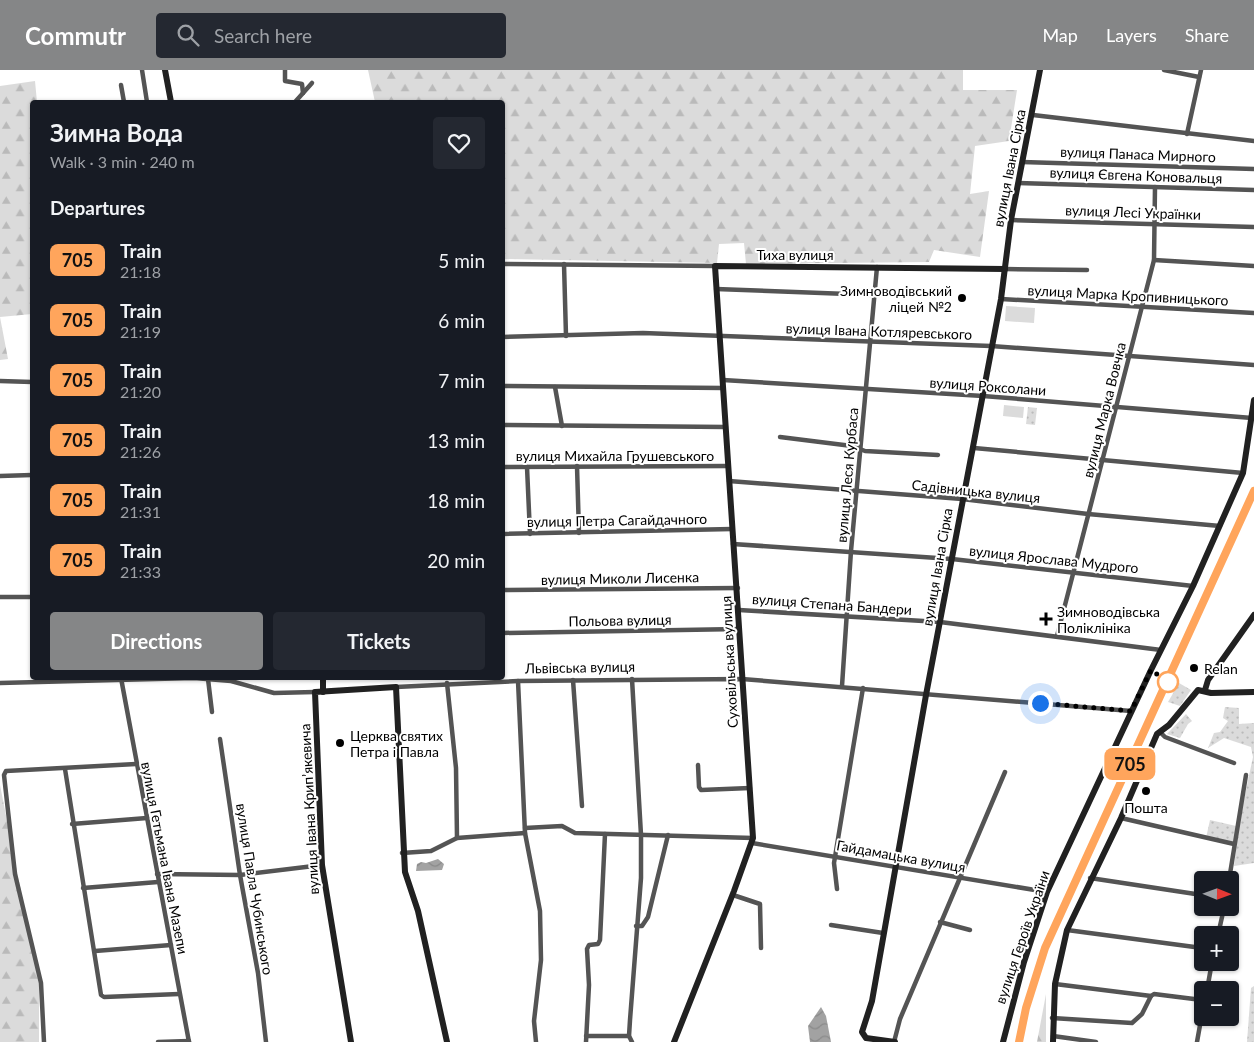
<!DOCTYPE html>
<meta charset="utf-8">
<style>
body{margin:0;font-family:Lato,sans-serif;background:#242831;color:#f1f3f6;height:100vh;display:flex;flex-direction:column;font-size:19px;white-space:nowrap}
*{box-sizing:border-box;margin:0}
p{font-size:16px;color:#9ea1a6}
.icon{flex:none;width:28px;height:28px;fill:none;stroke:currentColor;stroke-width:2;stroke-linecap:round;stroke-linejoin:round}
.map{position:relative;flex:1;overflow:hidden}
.details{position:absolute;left:30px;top:30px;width:475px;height:580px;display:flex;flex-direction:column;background:#171b24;border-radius:5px;box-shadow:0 1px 4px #0004}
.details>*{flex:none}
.badge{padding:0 10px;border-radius:8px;font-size:18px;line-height:32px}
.needle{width:32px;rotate:91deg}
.tools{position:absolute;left:1194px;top:801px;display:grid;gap:10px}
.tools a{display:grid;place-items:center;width:45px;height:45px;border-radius:5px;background:#171b24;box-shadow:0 1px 4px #0004;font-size:25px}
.you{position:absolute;width:25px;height:25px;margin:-12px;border:4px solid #fff;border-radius:50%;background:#1a73e8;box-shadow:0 0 0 8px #1a73e833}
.map>.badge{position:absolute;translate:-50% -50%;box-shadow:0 0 0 2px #fff}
h2{padding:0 20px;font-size:19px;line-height:45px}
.round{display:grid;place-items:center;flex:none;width:52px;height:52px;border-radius:5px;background:#242831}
.headline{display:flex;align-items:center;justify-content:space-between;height:85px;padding:0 20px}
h1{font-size:24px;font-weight:700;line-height:38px}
.cta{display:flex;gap:10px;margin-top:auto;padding:10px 20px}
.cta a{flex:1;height:58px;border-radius:5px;background:#858687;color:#fff;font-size:20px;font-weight:700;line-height:58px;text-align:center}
.cta a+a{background:#242831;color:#f1f3f6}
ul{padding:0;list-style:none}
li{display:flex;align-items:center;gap:15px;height:60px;padding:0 20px}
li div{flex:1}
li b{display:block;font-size:19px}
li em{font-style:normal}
li .badge{min-width:55px;font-weight:700;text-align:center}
header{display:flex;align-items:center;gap:30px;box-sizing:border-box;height:70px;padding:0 25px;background:#858687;color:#fff}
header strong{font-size:24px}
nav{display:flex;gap:28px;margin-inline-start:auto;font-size:18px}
.search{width:350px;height:45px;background:#242831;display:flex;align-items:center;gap:12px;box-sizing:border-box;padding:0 18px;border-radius:5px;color:#9ea1a6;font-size:19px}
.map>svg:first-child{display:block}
.green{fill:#dbdbdb}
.forest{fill:url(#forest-firs)}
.park{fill:url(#park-dots)}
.water{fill:url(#water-waves)}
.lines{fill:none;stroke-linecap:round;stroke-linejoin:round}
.street{stroke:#545454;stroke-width:4.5}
.secondary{stroke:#212121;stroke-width:6}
.rail-casing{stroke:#000;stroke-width:3}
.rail{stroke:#fff;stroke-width:1;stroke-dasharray:4;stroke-linecap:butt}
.line-casing{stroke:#fff;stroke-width:11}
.line{stroke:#ffa55c;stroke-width:8}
.walk{stroke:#000;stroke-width:5;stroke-dasharray:0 9}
.poi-dot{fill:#000;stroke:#fff;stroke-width:2}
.stop-dot{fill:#fff;stroke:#ffa55c;stroke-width:2.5}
.labels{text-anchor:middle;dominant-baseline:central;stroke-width:4;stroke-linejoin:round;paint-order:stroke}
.street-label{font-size:14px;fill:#000;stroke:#fff}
.poi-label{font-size:14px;fill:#000;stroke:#fff;text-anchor:start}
</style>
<header>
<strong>Commutr</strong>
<div class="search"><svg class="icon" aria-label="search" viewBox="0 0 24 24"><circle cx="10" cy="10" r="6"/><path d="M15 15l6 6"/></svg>Search here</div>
<nav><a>Map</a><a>Layers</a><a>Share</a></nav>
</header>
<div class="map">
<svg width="1254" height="972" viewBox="0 0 1254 972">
<defs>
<pattern id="forest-firs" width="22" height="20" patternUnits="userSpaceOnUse" patternTransform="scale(1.25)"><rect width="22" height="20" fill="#dbdbdb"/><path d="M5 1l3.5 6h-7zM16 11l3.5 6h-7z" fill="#bababa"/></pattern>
<pattern id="park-dots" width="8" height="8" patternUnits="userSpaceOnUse" patternTransform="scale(1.25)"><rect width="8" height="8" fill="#dbdbdb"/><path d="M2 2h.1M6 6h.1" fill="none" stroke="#bababa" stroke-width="1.8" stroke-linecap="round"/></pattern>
<pattern id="water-waves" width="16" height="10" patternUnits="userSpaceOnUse" patternTransform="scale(1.25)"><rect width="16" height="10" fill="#a2a2a2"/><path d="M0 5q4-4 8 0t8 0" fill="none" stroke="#8a8a8a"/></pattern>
</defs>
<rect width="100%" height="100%" fill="#fff"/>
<g class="green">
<polygon points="1006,236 1035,238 1034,253 1005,251"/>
<polygon points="1004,335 1024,337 1023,348 1003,346"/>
</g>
<g class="forest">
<polygon points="368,0 963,0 963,20 1017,20 1009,71 975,76 970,124 989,121 980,187 934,180 929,192 746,194 744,173 719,174 717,193 503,189 502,32 375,32"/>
<polygon points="35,11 37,32 32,32 32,244 0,247 8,289 0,290 0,16"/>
<polygon points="0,715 39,913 39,972 0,972"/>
<polygon points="1046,924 1046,972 1037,972"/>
</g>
<g class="park">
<polygon points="1028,337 1037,338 1035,355 1026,354"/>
<polygon points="1179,613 1191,620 1180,636 1168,632"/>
<polygon points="1225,637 1239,638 1239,654 1254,653 1254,793 1234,796 1240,748 1253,687 1251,677 1224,668 1208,678 1214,663 1220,662 1228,651 1223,648"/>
<polygon points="1186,644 1192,651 1188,654 1180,668 1167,664"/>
<polygon points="1210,750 1236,756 1234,774 1206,768"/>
<polygon points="1254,916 1254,972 1247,972 1251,918"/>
</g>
<g class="water">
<polygon points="438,789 444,794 442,800 416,801 417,794 421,792 426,793"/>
<polygon points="821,937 826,946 831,972 810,972 808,956"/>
</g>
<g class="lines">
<g class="street">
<polyline points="142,0 147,32"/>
<polyline points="285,0 285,11 302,14 303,23"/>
<polyline points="1164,0 1199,7"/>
<polyline points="121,15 124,32"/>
<polyline points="295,32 312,13"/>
<polyline points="1033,45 1254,71"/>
<polyline points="1187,64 1201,0"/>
<polyline points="1022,92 1254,99"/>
<polyline points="1018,113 1254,120"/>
<polyline points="1011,150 1254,157"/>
<polyline points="1154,190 1254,196"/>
<polyline points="502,194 715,196"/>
<polyline points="564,194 566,266"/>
<polyline points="1005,199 1087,200"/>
<polyline points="716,219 874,225"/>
<polyline points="1001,229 1254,243"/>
<polyline points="502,267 643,263 991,276 1254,295"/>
<polyline points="723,310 983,326 1252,348"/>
<polyline points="0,311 32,312"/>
<polyline points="502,316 723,318"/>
<polyline points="555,317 562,356"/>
<polyline points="502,355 726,357"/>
<polyline points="780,367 852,376 865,381 938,385"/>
<polyline points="974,378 1243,403"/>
<polyline points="577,396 579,463"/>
<polyline points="502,397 728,396"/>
<polyline points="527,397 530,464"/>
<polyline points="0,406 32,405"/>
<polyline points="729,411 962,429 1088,444 1220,456"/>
<polyline points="502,464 732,459"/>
<polyline points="733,474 952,489 1193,516"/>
<polyline points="502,520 738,518"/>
<polyline points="0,527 32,527"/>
<polyline points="739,540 940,552 1161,580"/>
<polyline points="502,563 739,559"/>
<polyline points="1057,566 1154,190 1155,117"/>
<polyline points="121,608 189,972"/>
<polyline points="208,609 212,642"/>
<polyline points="573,610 582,736"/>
<polyline points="518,611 525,763 540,841 541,890 534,951 536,972"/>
<polyline points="0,613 194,608 231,611 274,623 315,622"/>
<polyline points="447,613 456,698 457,768"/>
<polyline points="842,616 851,481 877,197"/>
<polyline points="396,617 518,611 742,609 1131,641"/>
<polyline points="1160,662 1165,667 1234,693"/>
<polyline points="220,669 240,805 258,903 266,972"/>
<polyline points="698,695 699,717 701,720 750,718"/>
<polyline points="65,699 101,925 104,927 179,924"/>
<polyline points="1121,748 1234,774"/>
<polyline points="72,754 147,748"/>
<polyline points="525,758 562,756 575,763 753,768"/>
<polyline points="752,773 1047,822"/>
<polyline points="402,783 431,781 457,768 525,763"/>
<polyline points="157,804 240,805 322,795"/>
<polyline points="1090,808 1202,825"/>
<polyline points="1229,810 1246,705"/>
<polyline points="83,818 158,812"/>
<polyline points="837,819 834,793 863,618"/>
<polyline points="733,825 760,834 761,878"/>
<polyline points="940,852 970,860"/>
<polyline points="831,855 883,863"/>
<polyline points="636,856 642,856 648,847 668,765"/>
<polyline points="1067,860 1202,878"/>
<polyline points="1218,865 1224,838"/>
<polyline points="95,881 171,875"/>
<polyline points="1055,914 1151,926"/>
<polyline points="1207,920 1212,892"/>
<polyline points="1052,948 1132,953 1142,944 1151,926 1154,924 1202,930"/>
<polyline points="586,966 629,966"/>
<polyline points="1053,966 1096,972"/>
<polyline points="44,972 41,913 15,804 4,705 6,701 136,694"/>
<polyline points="158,972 189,971"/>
<polyline points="586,972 589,915 587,879 589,875 598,874 600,870 605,764"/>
<polyline points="632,972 629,966 630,950 641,808 641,765 632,609"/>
<polyline points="894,972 900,949 1005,702"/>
<polyline points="1197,972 1202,944"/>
</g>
<g class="secondary">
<polyline points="165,0 171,32"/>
<polyline points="323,608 323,622"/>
<polyline points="1205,620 1208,610 1254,545"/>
<polyline points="351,972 322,795 315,622 396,617 405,802 418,841 447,972"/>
<polyline points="674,972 734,821 753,768 715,196 1005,199"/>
<polyline points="895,972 866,968 862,962 872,931 926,625 1001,229 1011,150 1040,0"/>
<polyline points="1003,972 1024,892 1047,822 1151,600 1193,516 1243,403 1254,330"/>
<polyline points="1053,972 1055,914 1067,860 1121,748 1157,664 1169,655 1198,620 1211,623 1254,622"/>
</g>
<g class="rail-casing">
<polyline id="rail" points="1019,972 1026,938 1045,878 1254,421"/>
</g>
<use href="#rail" class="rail"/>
</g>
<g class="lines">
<g class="line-casing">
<polyline id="line" points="1019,972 1026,938 1045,878 1254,421"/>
</g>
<use href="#line" class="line"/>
<polyline class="walk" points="1040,633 1131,641 1151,600 1168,612"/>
</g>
<g class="poi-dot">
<circle cx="962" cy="228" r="5"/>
<path d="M1043.5 541.5h5v5h5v5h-5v5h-5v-5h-5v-5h5z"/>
<circle cx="1194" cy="598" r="5"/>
<circle cx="340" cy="673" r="5"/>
<circle cx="1146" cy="721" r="5"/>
</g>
<circle class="stop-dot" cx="1168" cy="612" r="10"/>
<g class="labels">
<g class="street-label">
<text transform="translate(1138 84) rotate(2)">вулиця Панаса Мирного</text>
<text transform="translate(1009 98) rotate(-79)">вулиця Івана Сірка</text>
<text transform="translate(1136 105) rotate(2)">вулиця Євгена Коновальця</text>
<text transform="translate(1133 142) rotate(2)">вулиця Лесі Українки</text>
<text x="795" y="184">Тиха вулиця</text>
<text transform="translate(1128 225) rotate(3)">вулиця Марка Кропивницького</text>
<text transform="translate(879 261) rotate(2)">вулиця Івана Котляревського</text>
<text transform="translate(988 316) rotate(4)">вулиця Роксолани</text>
<text transform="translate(1104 340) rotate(-76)">вулиця Марка Вовчка</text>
<text x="615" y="385">вулиця Михайла Грушевського</text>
<text transform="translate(847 405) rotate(-85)">вулиця Леся Курбаса</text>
<text transform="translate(976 421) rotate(6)">Садівницька вулиця</text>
<text transform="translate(617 450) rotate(-1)">вулиця Петра Сагайдачного</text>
<text transform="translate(1054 489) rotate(6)">вулиця Ярослава Мудрого</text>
<text transform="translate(937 497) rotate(-80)">вулиця Івана Сірка</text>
<text transform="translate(620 508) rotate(-1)">вулиця Миколи Лисенка</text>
<text transform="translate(832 534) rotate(4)">вулиця Степана Бандери</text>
<text transform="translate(620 550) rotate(-1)">Польова вулиця</text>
<text transform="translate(729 592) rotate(-93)">Суховільська вулиця</text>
<text transform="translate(580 597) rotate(-1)">Львівська вулиця</text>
<text transform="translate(309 739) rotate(-93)">вулиця Івана Крипʼякевича</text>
<text transform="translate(901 786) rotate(10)">Гайдамацька вулиця</text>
<text transform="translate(165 788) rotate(79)">вулиця Гетьмана Івана Мазепи</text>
<text transform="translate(255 819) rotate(81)">вулиця Павла Чубинського</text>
<text transform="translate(1022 867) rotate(-71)">вулиця Героїв України</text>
</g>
<g class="poi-label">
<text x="952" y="220" text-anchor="end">Зимноводівський<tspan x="952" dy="16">ліцей №2</tspan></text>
<text x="1057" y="541">Зимноводівська<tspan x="1057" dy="16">Поліклініка</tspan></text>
<text x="1204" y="598">Relan</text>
<text x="350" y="665">Церква святих<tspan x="350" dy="16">Петра і Павла</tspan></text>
<text x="1146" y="737" text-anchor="middle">Пошта</text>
</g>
</g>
</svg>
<div class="tools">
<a><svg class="needle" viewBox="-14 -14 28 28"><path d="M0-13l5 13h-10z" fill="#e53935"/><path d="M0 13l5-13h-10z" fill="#9ea1a6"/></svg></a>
<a>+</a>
<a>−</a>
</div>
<div class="you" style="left:1040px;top:633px"></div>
<b class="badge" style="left:1130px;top:694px;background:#ffa55c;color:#111">705</b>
<section class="details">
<div class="headline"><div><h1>Зимна Вода</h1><p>Walk · 3 min · 240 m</p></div><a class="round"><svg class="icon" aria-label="heart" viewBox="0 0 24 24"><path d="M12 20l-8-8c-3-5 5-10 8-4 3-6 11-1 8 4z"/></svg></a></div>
<h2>Departures</h2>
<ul>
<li><span class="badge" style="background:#ffa55c;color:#111">705</span><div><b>Train</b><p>21:18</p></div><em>5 min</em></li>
<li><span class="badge" style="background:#ffa55c;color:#111">705</span><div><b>Train</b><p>21:19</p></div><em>6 min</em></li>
<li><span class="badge" style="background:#ffa55c;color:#111">705</span><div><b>Train</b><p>21:20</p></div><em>7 min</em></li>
<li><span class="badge" style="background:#ffa55c;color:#111">705</span><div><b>Train</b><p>21:26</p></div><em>13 min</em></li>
<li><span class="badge" style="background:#ffa55c;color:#111">705</span><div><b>Train</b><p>21:31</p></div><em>18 min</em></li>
<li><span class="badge" style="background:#ffa55c;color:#111">705</span><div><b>Train</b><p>21:33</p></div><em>20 min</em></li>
</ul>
<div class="cta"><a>Directions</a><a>Tickets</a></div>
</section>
</div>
